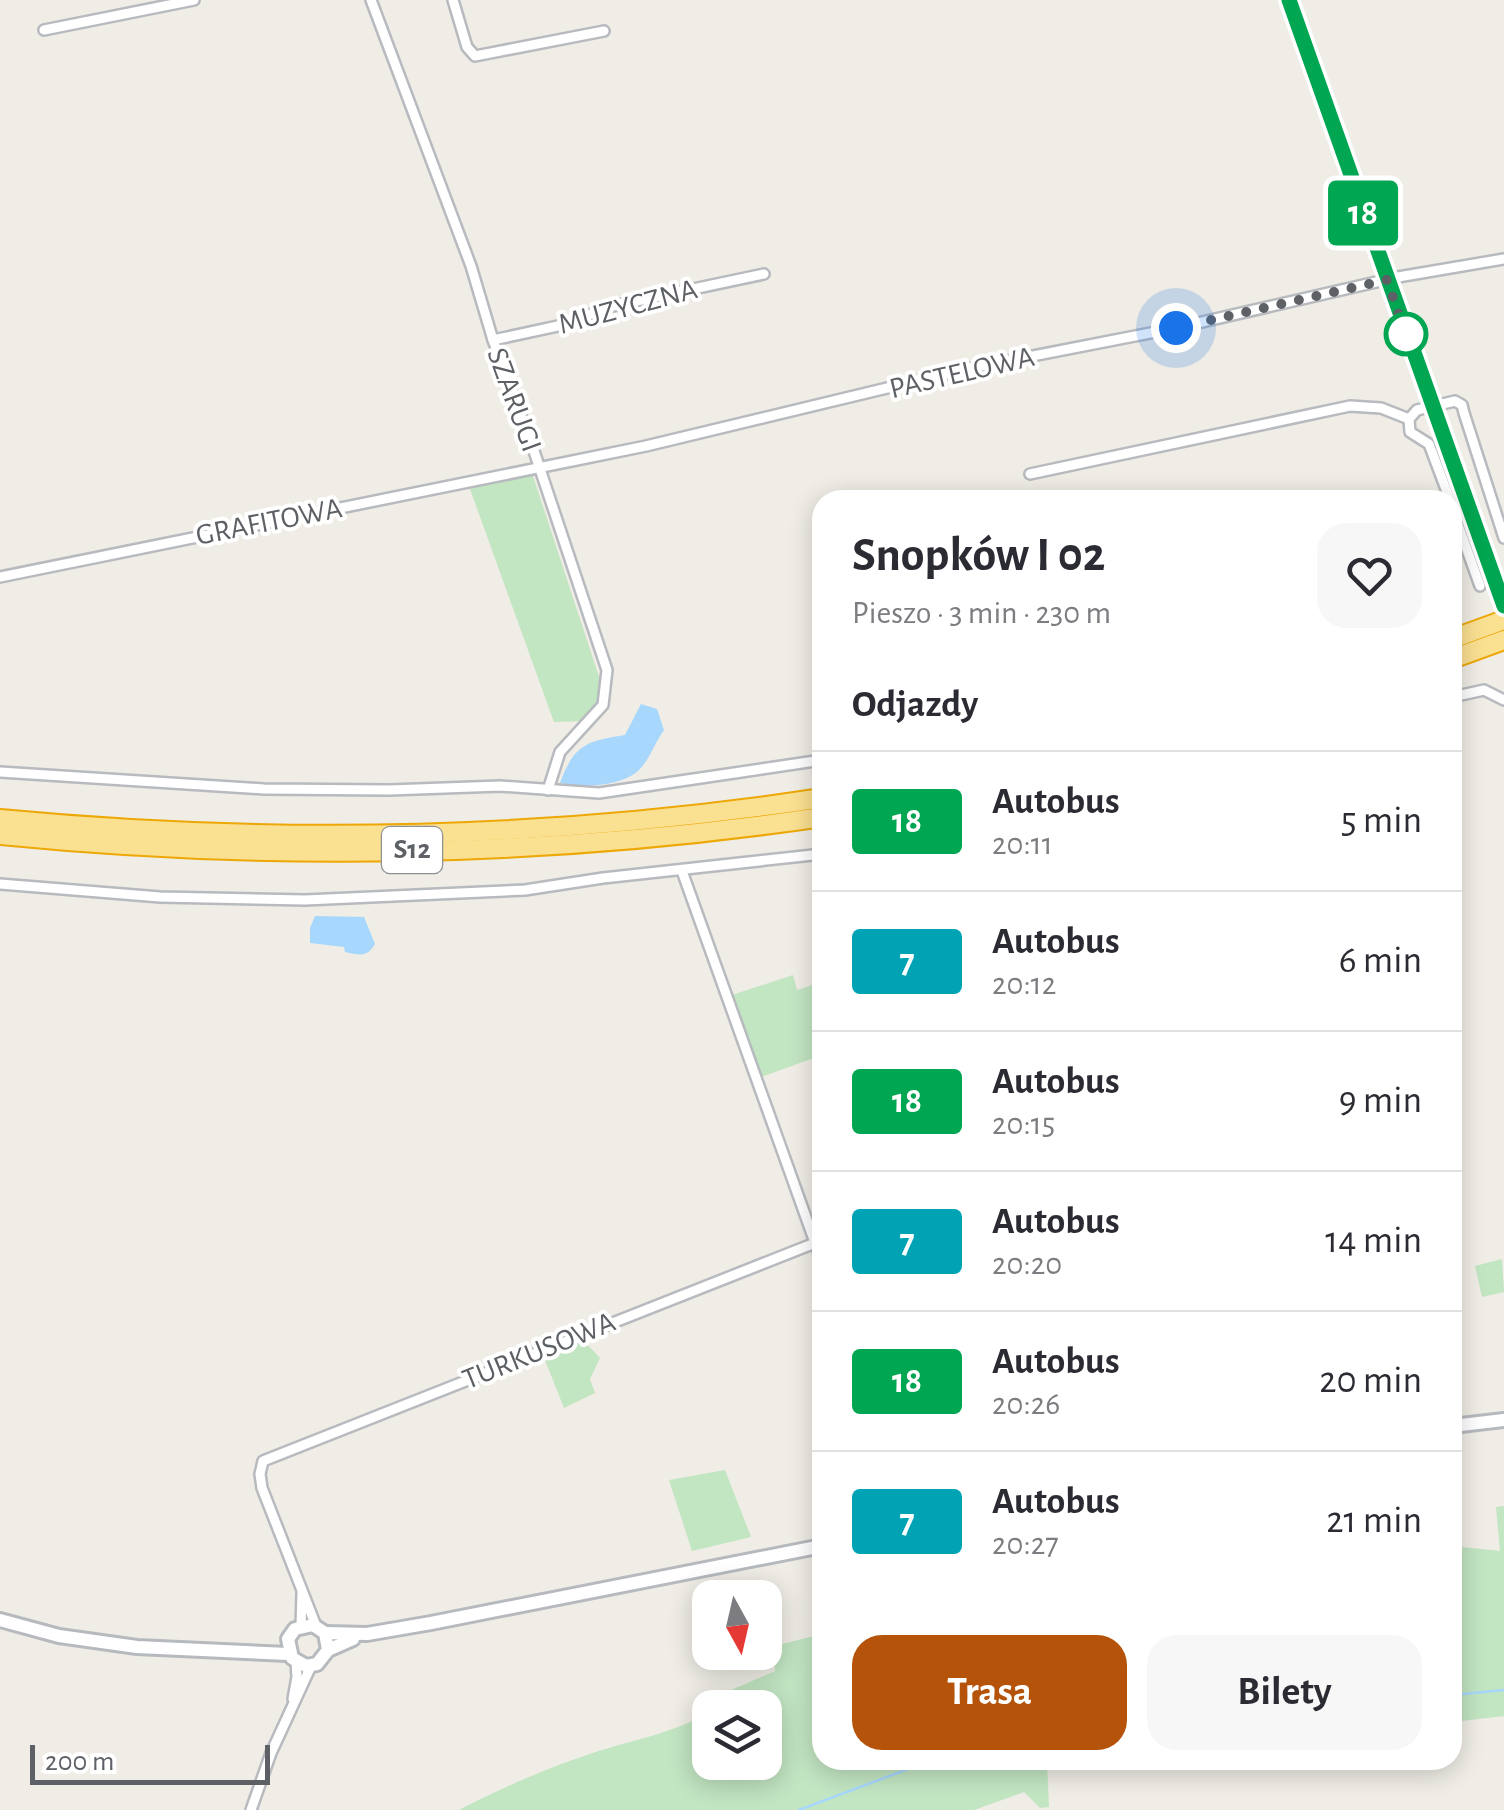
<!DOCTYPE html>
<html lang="pl">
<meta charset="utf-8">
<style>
body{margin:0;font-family:"Alegreya Sans",sans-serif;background:#f7f7f7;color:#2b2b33;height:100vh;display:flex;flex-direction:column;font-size:38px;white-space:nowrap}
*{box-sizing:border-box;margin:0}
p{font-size:32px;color:#7c7c81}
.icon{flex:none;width:55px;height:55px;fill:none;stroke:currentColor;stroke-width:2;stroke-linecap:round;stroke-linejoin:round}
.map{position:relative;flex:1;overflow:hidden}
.side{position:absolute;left:812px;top:490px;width:650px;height:1280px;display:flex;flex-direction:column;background:#fff;border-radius:30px;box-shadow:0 5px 25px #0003}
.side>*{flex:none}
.badge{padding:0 20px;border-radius:8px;font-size:35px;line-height:65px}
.needle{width:65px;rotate:172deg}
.buttons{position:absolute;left:692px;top:1580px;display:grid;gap:20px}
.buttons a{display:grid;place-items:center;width:90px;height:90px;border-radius:20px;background:#fff;box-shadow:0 5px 25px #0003;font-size:50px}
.scale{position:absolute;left:30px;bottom:25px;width:240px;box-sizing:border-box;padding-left:10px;border:5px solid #5d6065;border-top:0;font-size:28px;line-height:35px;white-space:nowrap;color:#5d6065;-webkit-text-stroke:8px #fff;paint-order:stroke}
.you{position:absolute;width:50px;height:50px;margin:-25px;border:8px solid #fff;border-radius:50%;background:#1a73e8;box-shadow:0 0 0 15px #1a73e833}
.map>.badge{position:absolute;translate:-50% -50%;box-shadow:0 0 0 5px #fff}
h2{padding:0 40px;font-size:38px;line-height:90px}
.round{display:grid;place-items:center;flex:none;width:105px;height:105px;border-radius:30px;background:#f7f7f7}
.headline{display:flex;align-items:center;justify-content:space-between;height:170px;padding:0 40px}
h1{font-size:48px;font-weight:700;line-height:75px}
.primary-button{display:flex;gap:20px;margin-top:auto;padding:20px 40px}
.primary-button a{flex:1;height:115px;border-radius:30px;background:#b45309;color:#fff;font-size:40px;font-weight:700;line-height:115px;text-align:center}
.primary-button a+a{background:#f7f7f7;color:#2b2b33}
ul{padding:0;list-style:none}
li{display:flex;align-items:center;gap:30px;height:140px;padding:0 40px;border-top:2px solid #e1e1e2}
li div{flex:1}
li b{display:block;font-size:38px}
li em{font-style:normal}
li .badge{min-width:110px;font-weight:700;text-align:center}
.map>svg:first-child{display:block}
.green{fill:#c2e5c2}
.water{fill:#a7d7fd}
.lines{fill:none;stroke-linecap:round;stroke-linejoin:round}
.stream{stroke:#a7d7fd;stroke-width:2.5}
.street-casing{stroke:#b7babe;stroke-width:14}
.secondary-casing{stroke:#b6b9be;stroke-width:18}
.highway-casing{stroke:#eda706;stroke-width:22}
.street{stroke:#fff;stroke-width:9}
.secondary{stroke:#fff;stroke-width:12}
.highway{stroke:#fae091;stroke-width:18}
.line-casing{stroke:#fff;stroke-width:22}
.line{stroke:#00a651;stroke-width:15}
.walk{stroke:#5d6065;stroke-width:10;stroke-dasharray:0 18}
.stop-dot{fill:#fff;stroke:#00a651;stroke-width:5}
.labels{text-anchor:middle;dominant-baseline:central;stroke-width:8;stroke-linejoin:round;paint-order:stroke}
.shield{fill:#fff;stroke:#8e9093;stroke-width:2.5}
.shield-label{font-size:28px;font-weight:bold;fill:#5d6065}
.street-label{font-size:30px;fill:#5d6065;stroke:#fff}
</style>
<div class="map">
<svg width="1504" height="1810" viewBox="0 0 1504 1810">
<rect width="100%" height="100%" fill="#efede5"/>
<g class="green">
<polygon points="532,473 602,686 598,703 584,721 554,722 470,489"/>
<polygon points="793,975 797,990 822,982 822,1055 761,1077 732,995"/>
<polygon points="1502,1259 1504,1292 1482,1297 1475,1266"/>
<polygon points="582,1339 600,1358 590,1379 595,1393 564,1408 543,1355"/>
<polygon points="725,1470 751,1537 692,1551 669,1480"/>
<polygon points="1504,1506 1504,1716 1453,1722 1453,1546 1500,1551 1496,1507"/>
<path d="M822,1634V1760H1050L1047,1761L1049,1807L1040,1808L1024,1792L974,1810H459C500,1789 542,1770 587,1755C619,1743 686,1731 710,1710V1762H765V1708L712,1707L722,1694L775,1671L774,1646Z"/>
</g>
<g class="water">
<path d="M641,704L657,709L664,730C655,742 649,761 638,771C619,787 583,788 560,783C574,745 586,741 625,735Z"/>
<path d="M315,916L364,917L375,944C367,958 359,955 345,952L344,947L310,943V928Z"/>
</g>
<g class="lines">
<g class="stream">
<polyline points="1452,1695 1504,1690"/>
<polyline points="799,1810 932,1760"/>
</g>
<g class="street-casing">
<g id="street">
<polyline points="371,0 471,266 493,340 533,448 607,670 603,705 560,752 548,790"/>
<polyline points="453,0 467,47 475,56 604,31"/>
<polyline points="44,30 194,0"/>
<polyline points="493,340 567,324 608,307 764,274"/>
<polyline points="1030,474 1350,406 1381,408 1409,419"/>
<polyline points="1450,500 1429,444 1410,432 1409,419 1417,410 1455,401 1462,405 1464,413 1504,538"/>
<polyline points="1452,508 1480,586"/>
<polyline points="0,577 646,446 966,369 1176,328 1398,277 1504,259"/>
<polyline points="1452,697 1484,690 1504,700"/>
<polyline points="0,772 264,789 389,790 500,786 599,793 822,760"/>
<polyline points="682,871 822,1262"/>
<polyline points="0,884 160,897 305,900 525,890 603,878 822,854"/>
<polyline points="301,1626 302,1593"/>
<polyline points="316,1626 262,1488 260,1474 263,1461 815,1243"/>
<polyline points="293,1699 297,1677 296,1662"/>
<polyline points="251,1810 271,1753 311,1666"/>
</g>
</g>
<g class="secondary-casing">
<g id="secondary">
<polyline points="1289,0 1504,606"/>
<polyline points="1452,1426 1504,1420"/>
<polyline points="0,1620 59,1636 137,1647 288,1654"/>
<polyline points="325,1633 367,1634 431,1623 822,1546"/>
<polyline points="328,1650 325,1633 313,1625 295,1629 288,1639 292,1658 306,1666 317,1664 328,1650 353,1639"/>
</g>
</g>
<g class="highway-casing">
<g id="highway">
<polyline points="1452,639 1504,620"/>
<polyline points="1452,659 1504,640"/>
<path d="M0,819C274,845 551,839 822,798"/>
<path d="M0,835C272,862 552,857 822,817"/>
</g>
</g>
<use href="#street" class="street"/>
<use href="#secondary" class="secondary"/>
<use href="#highway" class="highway"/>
</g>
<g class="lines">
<g class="line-casing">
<polyline id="line" points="1289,0 1504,606"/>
</g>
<use href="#line" class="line"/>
<polyline class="walk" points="1176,328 1387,280 1406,336 1406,334"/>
</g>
<circle class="stop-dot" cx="1406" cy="334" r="20"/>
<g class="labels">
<rect class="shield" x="382" y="827" width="60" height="46" rx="8"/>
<g class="shield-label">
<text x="412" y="850">S12</text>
</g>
<g class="street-label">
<text transform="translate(628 307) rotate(-15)">MUZYCZNA</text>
<text transform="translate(962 373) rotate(-13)">PASTELOWA</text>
<text transform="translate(514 400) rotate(70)">SZARUGI</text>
<text transform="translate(269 522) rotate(-11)">GRAFITOWA</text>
<text transform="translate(539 1351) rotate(-22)">TURKUSOWA</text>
</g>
</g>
</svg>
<div class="buttons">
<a><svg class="needle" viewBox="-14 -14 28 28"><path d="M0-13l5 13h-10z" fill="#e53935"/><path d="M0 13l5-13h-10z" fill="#7c7c81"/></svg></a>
<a><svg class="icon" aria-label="layers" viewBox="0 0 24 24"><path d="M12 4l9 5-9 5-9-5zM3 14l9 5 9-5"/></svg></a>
</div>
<div class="scale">200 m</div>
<div class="you" style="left:1176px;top:328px"></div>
<b class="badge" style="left:1363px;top:213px;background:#00a651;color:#fff">18</b>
<section class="side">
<div class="headline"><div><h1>Snopków I 02</h1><p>Pieszo · 3 min · 230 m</p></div><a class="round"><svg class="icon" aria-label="heart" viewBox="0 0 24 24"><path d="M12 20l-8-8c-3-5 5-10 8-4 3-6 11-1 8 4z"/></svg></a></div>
<h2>Odjazdy</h2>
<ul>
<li><span class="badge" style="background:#00a651;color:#fff">18</span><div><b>Autobus</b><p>20:11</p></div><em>5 min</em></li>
<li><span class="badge" style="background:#00a3b4;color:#fff">7</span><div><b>Autobus</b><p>20:12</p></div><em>6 min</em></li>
<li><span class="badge" style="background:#00a651;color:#fff">18</span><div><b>Autobus</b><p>20:15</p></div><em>9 min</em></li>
<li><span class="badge" style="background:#00a3b4;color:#fff">7</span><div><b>Autobus</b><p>20:20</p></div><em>14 min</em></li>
<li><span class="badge" style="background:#00a651;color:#fff">18</span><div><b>Autobus</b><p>20:26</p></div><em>20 min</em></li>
<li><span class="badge" style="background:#00a3b4;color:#fff">7</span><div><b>Autobus</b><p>20:27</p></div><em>21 min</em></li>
</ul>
<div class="primary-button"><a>Trasa</a><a>Bilety</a></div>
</section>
</div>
